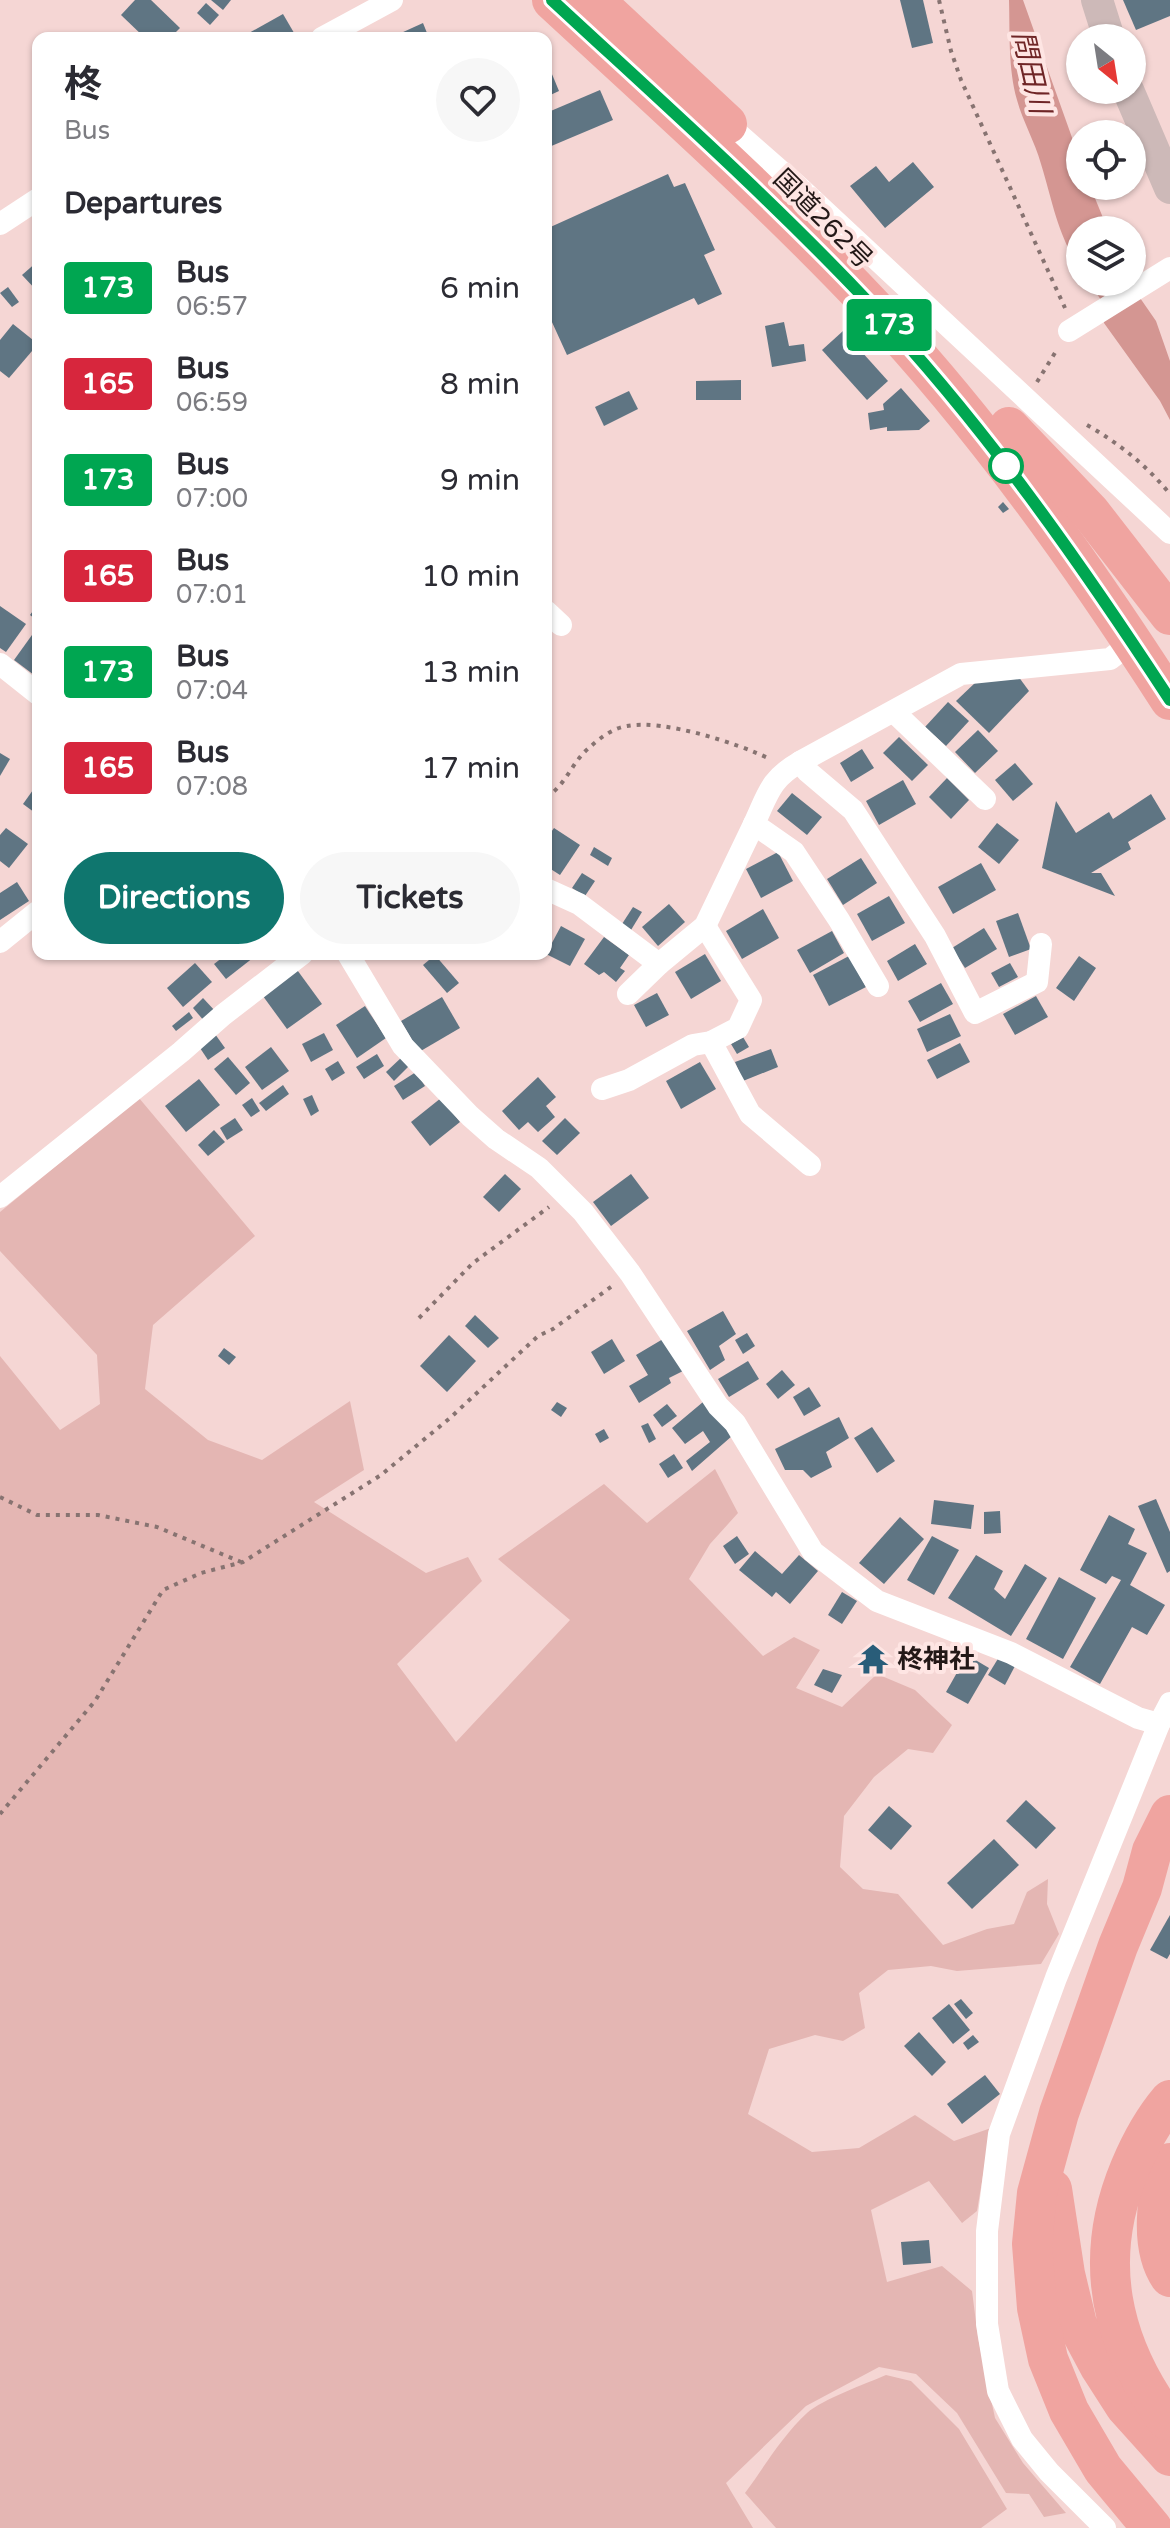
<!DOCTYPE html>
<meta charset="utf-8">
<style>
body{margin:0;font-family:"Varela Round","Noto Sans JP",sans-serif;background:#f7f7f7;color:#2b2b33;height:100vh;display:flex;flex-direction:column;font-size:30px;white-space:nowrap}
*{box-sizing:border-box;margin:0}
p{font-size:26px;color:#7c7c81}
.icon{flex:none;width:44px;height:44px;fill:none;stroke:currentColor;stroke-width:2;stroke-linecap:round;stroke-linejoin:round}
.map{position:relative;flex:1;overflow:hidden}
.side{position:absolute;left:32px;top:32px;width:520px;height:928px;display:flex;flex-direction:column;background:#fff;border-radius:16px;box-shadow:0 2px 6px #0004}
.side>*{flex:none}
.badge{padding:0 16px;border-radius:6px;font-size:28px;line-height:52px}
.needle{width:52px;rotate:150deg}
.fabs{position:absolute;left:1066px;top:24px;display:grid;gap:16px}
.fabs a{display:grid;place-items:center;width:80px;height:80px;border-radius:50%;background:#fff;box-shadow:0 2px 6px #0004;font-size:40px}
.map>.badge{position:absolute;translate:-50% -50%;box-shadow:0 0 0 4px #fff}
h2{padding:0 32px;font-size:30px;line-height:72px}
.round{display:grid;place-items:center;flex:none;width:84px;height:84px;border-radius:42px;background:#f7f7f7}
.headline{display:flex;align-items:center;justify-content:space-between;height:136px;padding:0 32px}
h1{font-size:38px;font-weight:700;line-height:60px}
.primary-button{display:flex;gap:16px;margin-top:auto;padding:16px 32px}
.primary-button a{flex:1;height:92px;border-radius:48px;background:#0f766e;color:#fff;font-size:32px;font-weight:700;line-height:92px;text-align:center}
.primary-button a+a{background:#f7f7f7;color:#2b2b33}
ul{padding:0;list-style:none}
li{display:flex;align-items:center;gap:24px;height:96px;padding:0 32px}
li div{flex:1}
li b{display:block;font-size:30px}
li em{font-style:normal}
li .badge{min-width:88px;font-weight:700;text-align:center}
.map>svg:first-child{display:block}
.green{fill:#e4b6b3}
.water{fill:#d49692}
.building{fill:#5f7583}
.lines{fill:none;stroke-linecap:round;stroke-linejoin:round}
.path{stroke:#877371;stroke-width:4;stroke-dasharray:4 6;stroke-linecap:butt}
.street{stroke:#fff;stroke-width:22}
.secondary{stroke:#cdb9b8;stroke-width:32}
.highway{stroke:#f0a4a0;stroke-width:40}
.line-casing{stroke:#fff;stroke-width:18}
.line{stroke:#00a651;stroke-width:12}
.stop-dot{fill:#fff;stroke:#00a651;stroke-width:4}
.labels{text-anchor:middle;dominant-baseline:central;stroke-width:8;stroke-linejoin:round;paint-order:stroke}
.street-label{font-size:26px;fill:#231817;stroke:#fee5e3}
.poi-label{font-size:26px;font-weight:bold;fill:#231817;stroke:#fee5e3;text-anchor:start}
.water-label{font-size:28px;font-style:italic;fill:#6f2526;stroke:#fee5e3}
</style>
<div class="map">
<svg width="1170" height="2528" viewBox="0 0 1170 2528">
<rect width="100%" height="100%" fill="#f5d6d4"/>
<g class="green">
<polygon points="139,1098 255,1236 153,1325 145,1389 208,1440 262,1460 350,1401 364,1470 314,1502 426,1573 468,1557 482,1581 397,1664 456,1742 570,1620 498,1559 604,1484 647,1523 715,1469 738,1513 710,1544 689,1579 763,1656 794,1637 820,1650 796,1688 842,1707 877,1674 915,1690 952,1725 933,1753 908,1749 874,1777 844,1816 840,1867 863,1889 898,1894 943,1945 987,1929 1014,1924 1027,1892 1048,1879 1047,1904 1059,1934 1041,1964 957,1971 931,1966 888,1970 859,1993 865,2028 843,2041 815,2035 769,2049 748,2114 812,2152 859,2148 915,2115 954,2141 991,2128 977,2211 962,2223 929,2181 871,2210 887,2282 942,2266 972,2291 978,2338 995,2418 1023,2463 1066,2513 1044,2517 1029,2494 1006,2493 957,2413 916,2374 879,2367 806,2406 726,2483 753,2528 0,2528 0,1356 60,1430 100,1404 97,1355 0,1251 0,1212"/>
<path d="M886,2375L911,2381L959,2429L1007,2509L981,2528H776L745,2493C765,2466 782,2436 807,2413C823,2399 865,2384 886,2375Z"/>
</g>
<g class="water">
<path d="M1009,0H1023L1080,160V186H1090L1108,230H1080V269C1057,233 1053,203 1041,164C1035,142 1023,122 1017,100C1008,69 1010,32 1009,0Z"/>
<polygon points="1089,282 1129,282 1156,321 1170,361 1170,420 1160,401 1104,323 1101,300"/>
</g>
<g class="building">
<polygon points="135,0 151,0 180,28 170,38 145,38 121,15"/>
<polygon points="211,0 231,0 223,10"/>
<polygon points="900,0 923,0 933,43 912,48"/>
<polygon points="1123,0 1170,0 1170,16 1136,30"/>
<polygon points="206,3 219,15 210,25 197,13"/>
<polygon points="283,14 297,38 240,38"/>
<polygon points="423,23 429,38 390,38"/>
<polygon points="549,67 559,91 546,97 546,68"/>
<polygon points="600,90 613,120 549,147 546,141 546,113"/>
<polygon points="913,162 934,187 885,228 850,186 876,166 889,182"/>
<polygon points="668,174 674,187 685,183 715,250 704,255 722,294 698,305 694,298 567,355 546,309 546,229"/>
<polygon points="38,261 38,292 22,275"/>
<polygon points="8,287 19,302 12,307 0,293"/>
<polygon points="784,322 789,346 804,344 806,361 772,367 765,326"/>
<polygon points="13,324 38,344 9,378 0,371 0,340"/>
<polygon points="843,331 888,381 867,400 822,350"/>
<polygon points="741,380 741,400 696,400 696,381"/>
<polygon points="901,388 930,421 919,430 887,431 887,427 870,430 868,413 884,410 883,404"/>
<polygon points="629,391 638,409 604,426 595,407"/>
<polygon points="1003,502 1009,509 1003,513 998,507"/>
<polygon points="38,604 38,621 30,615"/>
<polygon points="0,606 26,624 6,652 0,648"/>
<polygon points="32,635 38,639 38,678 14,660"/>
<polygon points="1018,676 1029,691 989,733 956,701 977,681"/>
<polygon points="948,702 969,721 946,746 925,727"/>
<polygon points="978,730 998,751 975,773 955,752"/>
<polygon points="899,737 928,765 912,781 883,753"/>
<polygon points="862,749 874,768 851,782 840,763"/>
<polygon points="0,753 10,759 0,776"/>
<polygon points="1015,763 1033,784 1013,801 995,780"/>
<polygon points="947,778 969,800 951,819 929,797"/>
<polygon points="903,780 916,804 879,825 866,801"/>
<polygon points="38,783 38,815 23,804"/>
<polygon points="792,793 822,817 807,835 777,811"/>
<polygon points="1151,794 1166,819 1128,842 1131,849 1091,873 1101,873 1115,896 1042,868 1056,801 1076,833 1109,812 1113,819"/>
<polygon points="997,823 1019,840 999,864 978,847"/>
<polygon points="6,828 28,844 9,868 0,861 0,835"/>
<polygon points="554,828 580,845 560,875 546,866 546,839"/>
<polygon points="594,847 612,858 608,866 590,855"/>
<polygon points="778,852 793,881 761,898 746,869"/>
<polygon points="861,858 877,883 843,905 827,879"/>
<polygon points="981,863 996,890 953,914 938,887"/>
<polygon points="582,873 595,881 585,896 572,888"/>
<polygon points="17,882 29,901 0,920 0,893"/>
<polygon points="889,896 905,923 872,941 857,914"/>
<polygon points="669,904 685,922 658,946 642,927"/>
<polygon points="633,907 642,912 631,930 622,924"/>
<polygon points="763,909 779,938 742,959 726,931"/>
<polygon points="1018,913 1031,949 1009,957 996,921"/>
<polygon points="561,926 585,939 570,966 546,954"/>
<polygon points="984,928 997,949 965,968 952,948"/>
<polygon points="832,931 844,953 810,973 797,950"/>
<polygon points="604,937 629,955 620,968 625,971 616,982 604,972 599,975 584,964"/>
<polygon points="915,944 927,964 898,981 887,961"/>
<polygon points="227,954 258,954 226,979 214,964"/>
<polygon points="705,954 721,981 691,999 675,972"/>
<polygon points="435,955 459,983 447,993 423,965"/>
<polygon points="849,956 866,987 829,1006 813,975"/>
<polygon points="1079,956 1096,968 1074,1001 1056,988"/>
<polygon points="195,963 212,982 183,1007 167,988"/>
<polygon points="1010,963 1018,977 999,987 991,973"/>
<polygon points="295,967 322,1004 287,1029 260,992"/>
<polygon points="941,983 953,1004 920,1022 908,1001"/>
<polygon points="657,993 669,1015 646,1027 634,1005"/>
<polygon points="1036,996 1048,1017 1015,1035 1003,1014"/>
<polygon points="442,997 460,1028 419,1052 401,1021"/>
<polygon points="203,998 216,1012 205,1022 193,1008"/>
<polygon points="365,1006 386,1038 357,1058 336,1025"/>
<polygon points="189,1012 193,1018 176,1031 172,1026"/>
<polygon points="950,1014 961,1036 927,1052 917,1029"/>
<polygon points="324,1033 333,1050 311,1062 302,1044"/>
<polygon points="215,1034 225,1048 208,1060 198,1045"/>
<polygon points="743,1037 749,1047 737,1054 731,1044"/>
<polygon points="960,1043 970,1062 937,1079 927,1060"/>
<polygon points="271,1047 289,1071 262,1090 245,1067"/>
<polygon points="771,1049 778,1067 743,1081 735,1062"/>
<polygon points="377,1054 384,1066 364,1079 356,1067"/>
<polygon points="403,1056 411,1064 394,1081 386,1072"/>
<polygon points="228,1057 250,1083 236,1095 214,1069"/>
<polygon points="338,1061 345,1073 332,1081 325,1069"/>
<polygon points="700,1062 716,1089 681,1109 666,1081"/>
<polygon points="416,1072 425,1086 403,1100 394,1086"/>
<polygon points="538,1077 556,1097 546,1106 555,1117 538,1132 528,1122 519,1130 502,1111"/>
<polygon points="199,1079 220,1105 186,1132 165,1106"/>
<polygon points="283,1085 289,1094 266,1111 259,1103"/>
<polygon points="312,1095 319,1111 311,1116 303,1099"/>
<polygon points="252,1098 260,1111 251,1117 242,1105"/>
<polygon points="441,1098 460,1122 430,1146 411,1122"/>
<polygon points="235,1118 243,1130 227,1140 220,1128"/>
<polygon points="565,1118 580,1133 557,1155 542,1141"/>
<polygon points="214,1130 225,1142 208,1156 198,1145"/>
<polygon points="505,1174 521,1189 499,1212 483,1197"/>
<polygon points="631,1174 649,1198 611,1226 593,1202"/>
<polygon points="723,1311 736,1334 719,1346 725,1360 710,1370 687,1331"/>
<polygon points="475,1315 499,1338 488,1348 465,1326"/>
<polygon points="747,1333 755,1346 743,1354 735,1340"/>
<polygon points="449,1335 476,1361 447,1392 420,1366"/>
<polygon points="612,1339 625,1361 604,1374 591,1352"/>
<polygon points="663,1339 685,1370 669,1378 671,1383 639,1403 629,1386 648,1375 636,1355"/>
<polygon points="224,1348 236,1357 229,1365 218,1356"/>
<polygon points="748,1361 759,1379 729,1397 718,1379"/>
<polygon points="782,1370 795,1385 778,1399 766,1384"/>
<polygon points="809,1387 821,1406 804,1416 793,1397"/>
<polygon points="557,1402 567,1408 561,1417 551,1410"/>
<polygon points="703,1402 732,1436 692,1471 686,1461 710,1442 703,1431 685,1444 672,1428"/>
<polygon points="667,1404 677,1416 662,1427 653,1415"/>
<polygon points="839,1417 849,1438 826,1452 832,1467 811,1478 803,1470 785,1470 775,1449"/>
<polygon points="648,1423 656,1439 649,1443 641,1426"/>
<polygon points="872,1427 895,1461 877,1473 854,1438"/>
<polygon points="604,1429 609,1438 600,1443 595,1434"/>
<polygon points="674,1454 683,1468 668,1478 659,1464"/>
<polygon points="1156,1499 1170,1532 1170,1571 1167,1573 1138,1506"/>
<polygon points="934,1500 974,1505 971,1529 931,1524"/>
<polygon points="1000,1511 1001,1533 984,1534 984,1512"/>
<polygon points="1109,1515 1135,1529 1128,1544 1147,1553 1130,1585 1165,1605 1147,1635 1132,1627 1100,1684 1070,1667 1121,1580 1112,1576 1106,1584 1080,1570"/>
<polygon points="900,1517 924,1539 884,1584 859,1563"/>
<polygon points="737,1536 749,1554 735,1564 723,1546"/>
<polygon points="932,1536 959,1550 934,1595 907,1580"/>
<polygon points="755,1551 782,1574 799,1555 818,1571 790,1604 776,1592 772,1597 739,1570"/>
<polygon points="976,1555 1003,1571 994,1589 1005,1599 1025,1564 1047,1578 1011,1636 948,1598"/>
<polygon points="1059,1577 1096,1598 1063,1659 1026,1639"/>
<polygon points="842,1592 857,1601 842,1624 828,1615"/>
<polygon points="967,1655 989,1668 968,1704 946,1692"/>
<polygon points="999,1657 1015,1666 1005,1685 988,1675"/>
<polygon points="823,1669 842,1675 832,1693 814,1685"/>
<polygon points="1026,1800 1056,1828 1036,1849 1006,1821"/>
<polygon points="889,1806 912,1826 891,1850 868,1830"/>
<polygon points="994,1839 1019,1865 972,1909 947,1883"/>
<polygon points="1170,1915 1170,1954 1167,1959 1150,1950"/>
<polygon points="961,1999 973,2013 966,2019 954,2004"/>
<polygon points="949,2004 970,2030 953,2044 932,2018"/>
<polygon points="919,2032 946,2062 932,2076 904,2046"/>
<polygon points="973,2035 979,2042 968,2050 963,2043"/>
<polygon points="985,2075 1000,2094 962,2124 947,2104"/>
<polygon points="929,2240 931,2263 903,2265 901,2242"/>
</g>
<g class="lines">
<g class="path">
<polyline points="939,0 951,51 961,80 1065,308"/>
<polyline points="1037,382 1058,348"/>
<path d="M1087,425C1120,444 1146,465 1170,494"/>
<path d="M546,797C566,786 572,761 590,747C600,738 613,728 627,726C663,719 737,743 770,759"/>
<polyline points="419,1318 473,1263 549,1207"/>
<polyline points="0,1497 37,1515 98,1515 157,1527 241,1562"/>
<polyline points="0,1814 95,1701 163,1590 201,1573 243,1562 381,1475 450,1418 538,1336 553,1329 615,1284"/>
</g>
<g class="street">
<polyline points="322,38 392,0"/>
<polyline points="726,123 799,187 1170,533"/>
<polyline points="0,224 38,199"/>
<polyline points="1069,331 1170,268"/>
<polyline points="546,611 561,625"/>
<polyline points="0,664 38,694"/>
<polyline points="894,712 985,799"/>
<polyline points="800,762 961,674 1110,659 1132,642"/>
<polyline points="546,889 579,904 659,964 705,926 754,824"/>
<polyline points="0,942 37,912"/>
<polyline points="348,954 403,1046 470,1116 496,1139 539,1168 583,1212 630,1273 718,1406 735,1423 813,1552 877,1601 1011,1653 1138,1718 1159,1724 1170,1703"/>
<path d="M878,986L839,920L794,852L754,824C768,794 770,779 800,762L807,771L853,810L935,936L975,1013L1037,982L1041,944"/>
<polyline points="628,994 659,964"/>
<polyline points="711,1042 750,1114 810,1165"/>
<polyline points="602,1089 629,1080 693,1045 711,1042 738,1028 751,1000 705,926"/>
<polyline points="0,1197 181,1052 223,1015 302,954"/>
<polyline points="1105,2528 1049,2472 1022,2439 998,2391 987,2324 987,2231 999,2134 1056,1978 1159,1724"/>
</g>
<g class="secondary">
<polyline points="1097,0 1109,38"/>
<polyline points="1128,90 1170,188"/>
</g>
<g class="highway">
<path d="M552,0C660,100 770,198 871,305C984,425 1081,562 1170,700"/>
<polyline points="594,0 727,124"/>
<polyline points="1009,427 1090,512 1170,615"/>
<path d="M1170,2163C1155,2193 1150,2248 1170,2277"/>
<polyline points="1052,2189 1065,2274 1077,2324 1100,2367 1125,2406 1170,2456"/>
<path d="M1167,2420C1110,2342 1092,2259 1130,2168C1140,2144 1153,2120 1170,2100"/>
<polyline points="1152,2528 1103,2469 1069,2411 1048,2359 1037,2308 1032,2244 1037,2193 1059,2113 1118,1946 1142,1888 1152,1851 1170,1815"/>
</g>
</g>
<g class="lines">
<g class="line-casing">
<path id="line" d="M552,0C660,100 770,198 871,305C984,425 1080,562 1170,700"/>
</g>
<use href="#line" class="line"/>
</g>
<defs>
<g id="temple-bare" transform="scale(2.4)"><path d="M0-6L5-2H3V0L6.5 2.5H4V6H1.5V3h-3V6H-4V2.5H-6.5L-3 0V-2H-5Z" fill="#295d79" stroke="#fee5e3" stroke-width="2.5" paint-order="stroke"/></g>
</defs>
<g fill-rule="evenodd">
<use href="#temple-bare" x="873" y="1659"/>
</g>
<circle class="stop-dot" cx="1006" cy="466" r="16"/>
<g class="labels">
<g class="street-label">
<text transform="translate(823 219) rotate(45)">国道262号</text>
</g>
<g class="poi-label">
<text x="897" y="1659">柊神社</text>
</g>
<g class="water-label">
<text transform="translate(1031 72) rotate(77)">問田川</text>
</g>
</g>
</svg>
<div class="fabs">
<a><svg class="needle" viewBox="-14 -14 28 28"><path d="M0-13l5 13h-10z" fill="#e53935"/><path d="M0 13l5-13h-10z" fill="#7c7c81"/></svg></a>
<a><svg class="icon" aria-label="locate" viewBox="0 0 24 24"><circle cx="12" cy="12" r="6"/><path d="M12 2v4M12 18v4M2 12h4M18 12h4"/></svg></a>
<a><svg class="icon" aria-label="layers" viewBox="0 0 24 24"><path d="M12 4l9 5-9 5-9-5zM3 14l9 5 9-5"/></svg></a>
</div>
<b class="badge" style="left:889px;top:325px;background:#00a651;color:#fff">173</b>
<section class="side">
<div class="headline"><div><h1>柊</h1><p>Bus</p></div><a class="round"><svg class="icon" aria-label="heart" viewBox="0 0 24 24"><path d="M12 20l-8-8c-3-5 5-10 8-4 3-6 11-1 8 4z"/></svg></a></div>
<h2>Departures</h2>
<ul>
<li><span class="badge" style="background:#00a651;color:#fff">173</span><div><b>Bus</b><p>06:57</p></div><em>6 min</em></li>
<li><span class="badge" style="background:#d7263d;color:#fff">165</span><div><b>Bus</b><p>06:59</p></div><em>8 min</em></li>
<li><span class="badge" style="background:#00a651;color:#fff">173</span><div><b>Bus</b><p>07:00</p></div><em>9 min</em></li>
<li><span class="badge" style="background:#d7263d;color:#fff">165</span><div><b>Bus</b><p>07:01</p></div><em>10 min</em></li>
<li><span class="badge" style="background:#00a651;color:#fff">173</span><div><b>Bus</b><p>07:04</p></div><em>13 min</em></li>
<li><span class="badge" style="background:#d7263d;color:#fff">165</span><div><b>Bus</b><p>07:08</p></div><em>17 min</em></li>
</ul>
<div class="primary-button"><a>Directions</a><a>Tickets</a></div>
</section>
</div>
